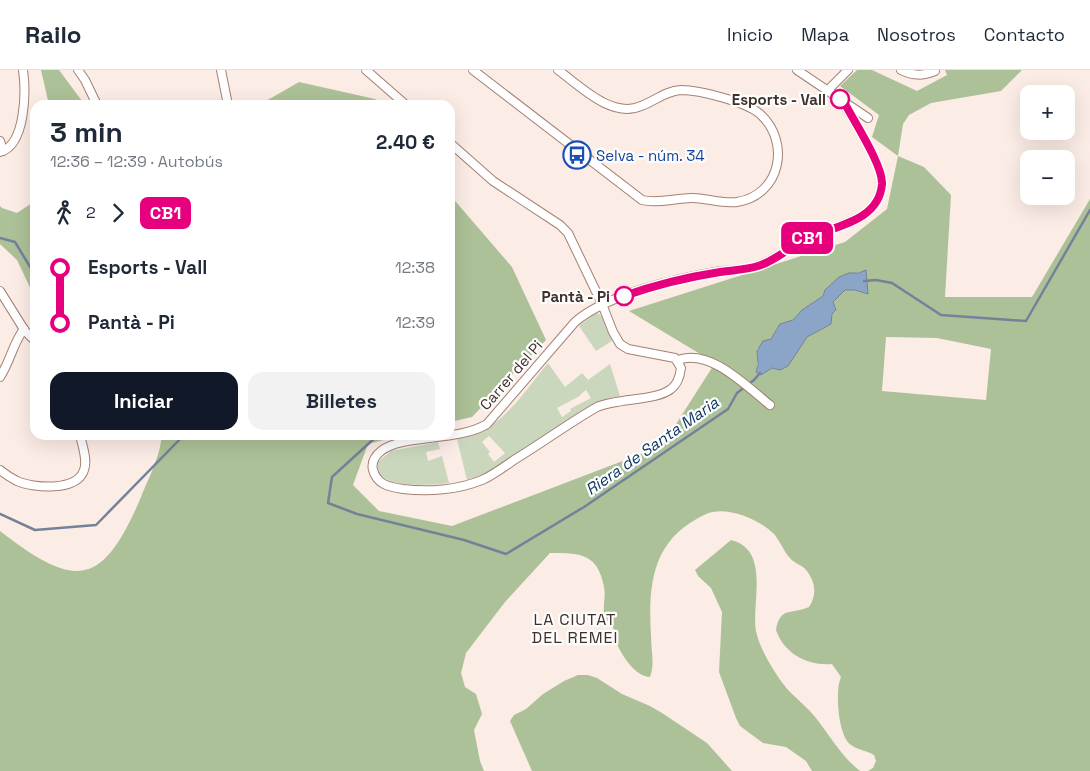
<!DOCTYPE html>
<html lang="es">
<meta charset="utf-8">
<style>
body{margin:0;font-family:"Space Grotesk",sans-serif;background:#f2f2f3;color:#1f2937;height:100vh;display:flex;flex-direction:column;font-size:19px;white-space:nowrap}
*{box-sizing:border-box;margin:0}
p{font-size:16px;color:#747a83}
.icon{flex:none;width:28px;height:28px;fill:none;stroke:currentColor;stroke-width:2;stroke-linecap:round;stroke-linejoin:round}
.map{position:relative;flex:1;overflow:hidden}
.panel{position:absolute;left:30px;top:30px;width:425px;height:340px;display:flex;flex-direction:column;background:#fff;border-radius:15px;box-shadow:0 5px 20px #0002}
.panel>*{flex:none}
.badge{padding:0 10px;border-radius:8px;font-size:18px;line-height:32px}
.tools{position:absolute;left:1020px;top:15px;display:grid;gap:10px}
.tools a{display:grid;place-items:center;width:55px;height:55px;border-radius:10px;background:#fff;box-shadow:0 5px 20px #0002;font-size:25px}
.map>.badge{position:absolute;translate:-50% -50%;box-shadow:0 0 0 2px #fff}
.legs{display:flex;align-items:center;gap:8px;height:55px;padding:0 20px;font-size:16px}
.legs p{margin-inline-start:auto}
.summary{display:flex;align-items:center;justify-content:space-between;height:85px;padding:0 20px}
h1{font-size:28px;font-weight:700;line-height:38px}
.primary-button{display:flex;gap:10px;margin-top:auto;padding:10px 20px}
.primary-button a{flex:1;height:58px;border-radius:15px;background:#111827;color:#fff;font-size:20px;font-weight:700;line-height:58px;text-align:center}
.primary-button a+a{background:#f2f2f3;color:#1f2937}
ul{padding:0 20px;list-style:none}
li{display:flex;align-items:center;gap:18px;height:55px;font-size:19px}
li i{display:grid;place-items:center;width:8px;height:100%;margin:0 6px;background:currentColor}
li i::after{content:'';width:12px;height:12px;margin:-6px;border:4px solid;border-radius:50%;background:#fff}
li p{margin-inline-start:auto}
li:first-child i{background:linear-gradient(#0000 50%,currentColor 0)}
li:last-child i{background:linear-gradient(currentColor 50%,#0000 0)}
header{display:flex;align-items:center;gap:30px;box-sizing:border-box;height:70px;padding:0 25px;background:#fff;border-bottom:1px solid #e0e1e3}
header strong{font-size:24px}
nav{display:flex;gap:28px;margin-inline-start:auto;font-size:18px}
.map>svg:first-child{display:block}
.green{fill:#cad7bd;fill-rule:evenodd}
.forest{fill:#adc198;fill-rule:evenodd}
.water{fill:#8aa5c8;stroke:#748299}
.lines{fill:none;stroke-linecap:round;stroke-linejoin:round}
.stream{stroke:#748299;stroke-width:2.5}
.minor-casing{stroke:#a48074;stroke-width:10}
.minor{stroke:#fff;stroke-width:8}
.line-1-casing{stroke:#fff;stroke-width:11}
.line-1{stroke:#e6007e;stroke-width:8}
.stop-1-dot{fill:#fff;stroke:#e6007e;stroke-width:2.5}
.labels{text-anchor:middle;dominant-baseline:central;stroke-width:4.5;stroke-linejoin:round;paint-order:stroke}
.stop-label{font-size:15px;font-weight:bold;fill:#3f302a;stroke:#fdfdfd;text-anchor:end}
.transit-label{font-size:15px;fill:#164399;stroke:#fdfdfd;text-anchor:start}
.street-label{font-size:15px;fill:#3f302a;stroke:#fdfdfd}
.water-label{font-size:16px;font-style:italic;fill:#0c325f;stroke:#fdfdfd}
.neighbourhood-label{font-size:16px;letter-spacing:1px;fill:#3f302a;stroke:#fdfdfd}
</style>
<header>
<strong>Railo</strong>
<nav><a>Inicio</a><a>Mapa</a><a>Nosotros</a><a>Contacto</a></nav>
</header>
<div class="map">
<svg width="1090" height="701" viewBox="0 0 1090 701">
<rect width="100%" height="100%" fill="#fcece6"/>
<g class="green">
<polygon points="594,244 598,243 602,247 612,271 596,281 579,256"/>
<path d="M548,293L565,317L582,303L588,310L610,294L620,326L597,333L485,404L467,410L457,369C499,364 523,323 548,293ZM586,320L591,328L570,339L571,341L562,347L557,338L578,327ZM489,366L505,383L494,392L488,384L490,382L482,372Z"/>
<path d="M438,372L440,379L426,382L428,391L442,386L449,413C434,415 371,421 378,392L391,381Z"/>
</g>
<g class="forest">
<polygon points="41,0 59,0 85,35 49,35"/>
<path d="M857,0H872L917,21L947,5L945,0H1022L1001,21L931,33L909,45L903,54L898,86L924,97L951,125L945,227H1032L1090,129V701H868L873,698L876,691L874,685C866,680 852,679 847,671C838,658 835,621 841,607L832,594C808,596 784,584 776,560C780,536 791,545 809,537C818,524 815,508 803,497C799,494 793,492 790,488C783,481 780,470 773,463C758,449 726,435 706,444C652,469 648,513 651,566C651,580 655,594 650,607C636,607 622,586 617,574C616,570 617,566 616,563C613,555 606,552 604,543C603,535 606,525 604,517C598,483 579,483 550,483L505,532L466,583L461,603L465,617L476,624L482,644L474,660L480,691L484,701H0V461C75,519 102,519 141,427C147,412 163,380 161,365H403L368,374L353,415L379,441L452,456L662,376L715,293L629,241L845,172L887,139L898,86L872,67L879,45L840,16ZM866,201L867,224L855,220H845L833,232L836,241L832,244L831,254L807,267L789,292L776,299L772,298L761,305L757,302V279L771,269L780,254L793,250L802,240L823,226L824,223L841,206ZM886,267L937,268L991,279L986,330L882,321Z"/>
<polygon points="299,12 375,29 383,35 259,35"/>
<polygon points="450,125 512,197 546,270 472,347 450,352"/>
<polygon points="35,131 35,228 17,190 0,174 0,136 2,138 17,143"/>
<path d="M731,470C771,480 751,533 756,561C759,578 777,608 789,621C798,630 808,638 816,648C830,666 841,686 860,701H812L806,691L786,677L763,673L740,656L736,648L719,602L722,542L711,518L698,506L695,500Z"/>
<polygon points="578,605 588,605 597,608 622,624 650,636 662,643 707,673 732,701 532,701 510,651 514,645 526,639 543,624 564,611"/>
</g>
<polygon class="water" points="866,200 868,224 855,220 845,220 833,232 836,240 832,244 831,254 807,267 788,296 780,300 772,298 761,305 756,302 758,295 757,281 763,271 771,269 780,254 793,250 802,240 823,226 825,220 839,207 849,203 859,203"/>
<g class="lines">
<g class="stream">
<polyline points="0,168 15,172 35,205"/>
<polyline points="864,211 876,210 892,213 941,245 1026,251 1090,140"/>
<polyline points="378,365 332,407 328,433 357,444 464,470 506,484 584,437 728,339 737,323 754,310 760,303"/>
<polyline points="0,444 35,460 96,455 184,365"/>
</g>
<g class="minor-casing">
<g id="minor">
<polyline points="78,0 85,10 97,35"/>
<polyline points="221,0 228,35"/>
<polyline points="366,0 406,35"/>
<path d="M473,0L642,130C659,134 675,128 692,128C707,128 721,134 737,132C781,125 791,72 760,44C746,32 700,20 681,20C665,21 655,31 641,36C612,49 580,16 558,0"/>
<polyline points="797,0 868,48"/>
<path d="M901,0C914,6 922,6 935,1"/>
<polyline points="827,21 848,0"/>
<polyline points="0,71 3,81"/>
<path d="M450,73L493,111L560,155L568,163L602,234L613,262L620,274L628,279L675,288L681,298C680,306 678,314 671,319C656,331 618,328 597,337C569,353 542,373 514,390C504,397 493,405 482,410C458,420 428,422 403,419C390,417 377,415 373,400C371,392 375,386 381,381C402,364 458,372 487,354L575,252C607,224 679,208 721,201C732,200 744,200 754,197C773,192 787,178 804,170C831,155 879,153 882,113C883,95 853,50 843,32"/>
<path d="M0,82C26,75 26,21 23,0"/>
<polyline points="0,221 25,261 35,271"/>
<path d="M678,290C710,278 746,316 770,335"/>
<path d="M0,307C10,292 13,273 24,259"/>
<path d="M0,400C5,404 11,408 17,411C33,418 77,422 84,400C88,390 82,375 80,365"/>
</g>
</g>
<use href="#minor" class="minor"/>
</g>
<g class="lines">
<g class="line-1-casing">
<path id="line-1" d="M624,226C655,215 688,207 720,202C732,200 746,200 758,196C775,191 788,178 804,170C831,156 879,153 882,114C883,95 853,50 844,32L840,29"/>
</g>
<use href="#line-1" class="line-1"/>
</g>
<defs>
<g id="bus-ring" transform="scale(1.4375)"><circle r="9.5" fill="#fdfdfd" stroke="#1a4fb4" stroke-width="1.5"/><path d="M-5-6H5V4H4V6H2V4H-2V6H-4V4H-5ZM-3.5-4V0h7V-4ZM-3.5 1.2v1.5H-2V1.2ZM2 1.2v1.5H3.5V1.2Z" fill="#1a4fb4"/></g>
</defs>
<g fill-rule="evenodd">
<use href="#bus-ring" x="577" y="85"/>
</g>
<g class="stop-1-dot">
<circle cx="840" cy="29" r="9"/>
<circle cx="624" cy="226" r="9"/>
</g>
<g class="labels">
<g class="stop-label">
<text x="826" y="29">Esports - Vall</text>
<text x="610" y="226">Pantà - Pi</text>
</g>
<g class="transit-label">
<text x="596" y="85">Selva - núm. 34</text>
</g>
<g class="street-label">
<text transform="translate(511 305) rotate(-49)">Carrer del Pi</text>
</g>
<g class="water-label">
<text transform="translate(652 376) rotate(-35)">Riera de Santa Maria</text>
</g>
<g class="neighbourhood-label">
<text x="575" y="549">LA CIUTAT<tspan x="575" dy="18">DEL REMEI</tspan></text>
</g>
</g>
</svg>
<div class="tools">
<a>+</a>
<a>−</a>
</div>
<b class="badge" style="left:807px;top:168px;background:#e6007e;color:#fff">CB1</b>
<section class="panel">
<div class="summary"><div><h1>3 min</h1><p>12:36 – 12:39 · Autobús</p></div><b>2.40 €</b></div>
<div class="legs"><svg class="icon" aria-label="walk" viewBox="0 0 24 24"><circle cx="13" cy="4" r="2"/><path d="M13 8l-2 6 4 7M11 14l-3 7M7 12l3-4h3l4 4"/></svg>2<svg class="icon" aria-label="forward" viewBox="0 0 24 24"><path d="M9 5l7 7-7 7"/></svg><b class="badge" style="background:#e6007e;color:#fff">CB1</b></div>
<ul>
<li><i style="color:#e6007e"></i><b>Esports - Vall</b><p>12:38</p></li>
<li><i style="color:#e6007e"></i><b>Pantà - Pi</b><p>12:39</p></li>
</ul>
<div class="primary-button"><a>Iniciar</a><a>Billetes</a></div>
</section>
</div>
